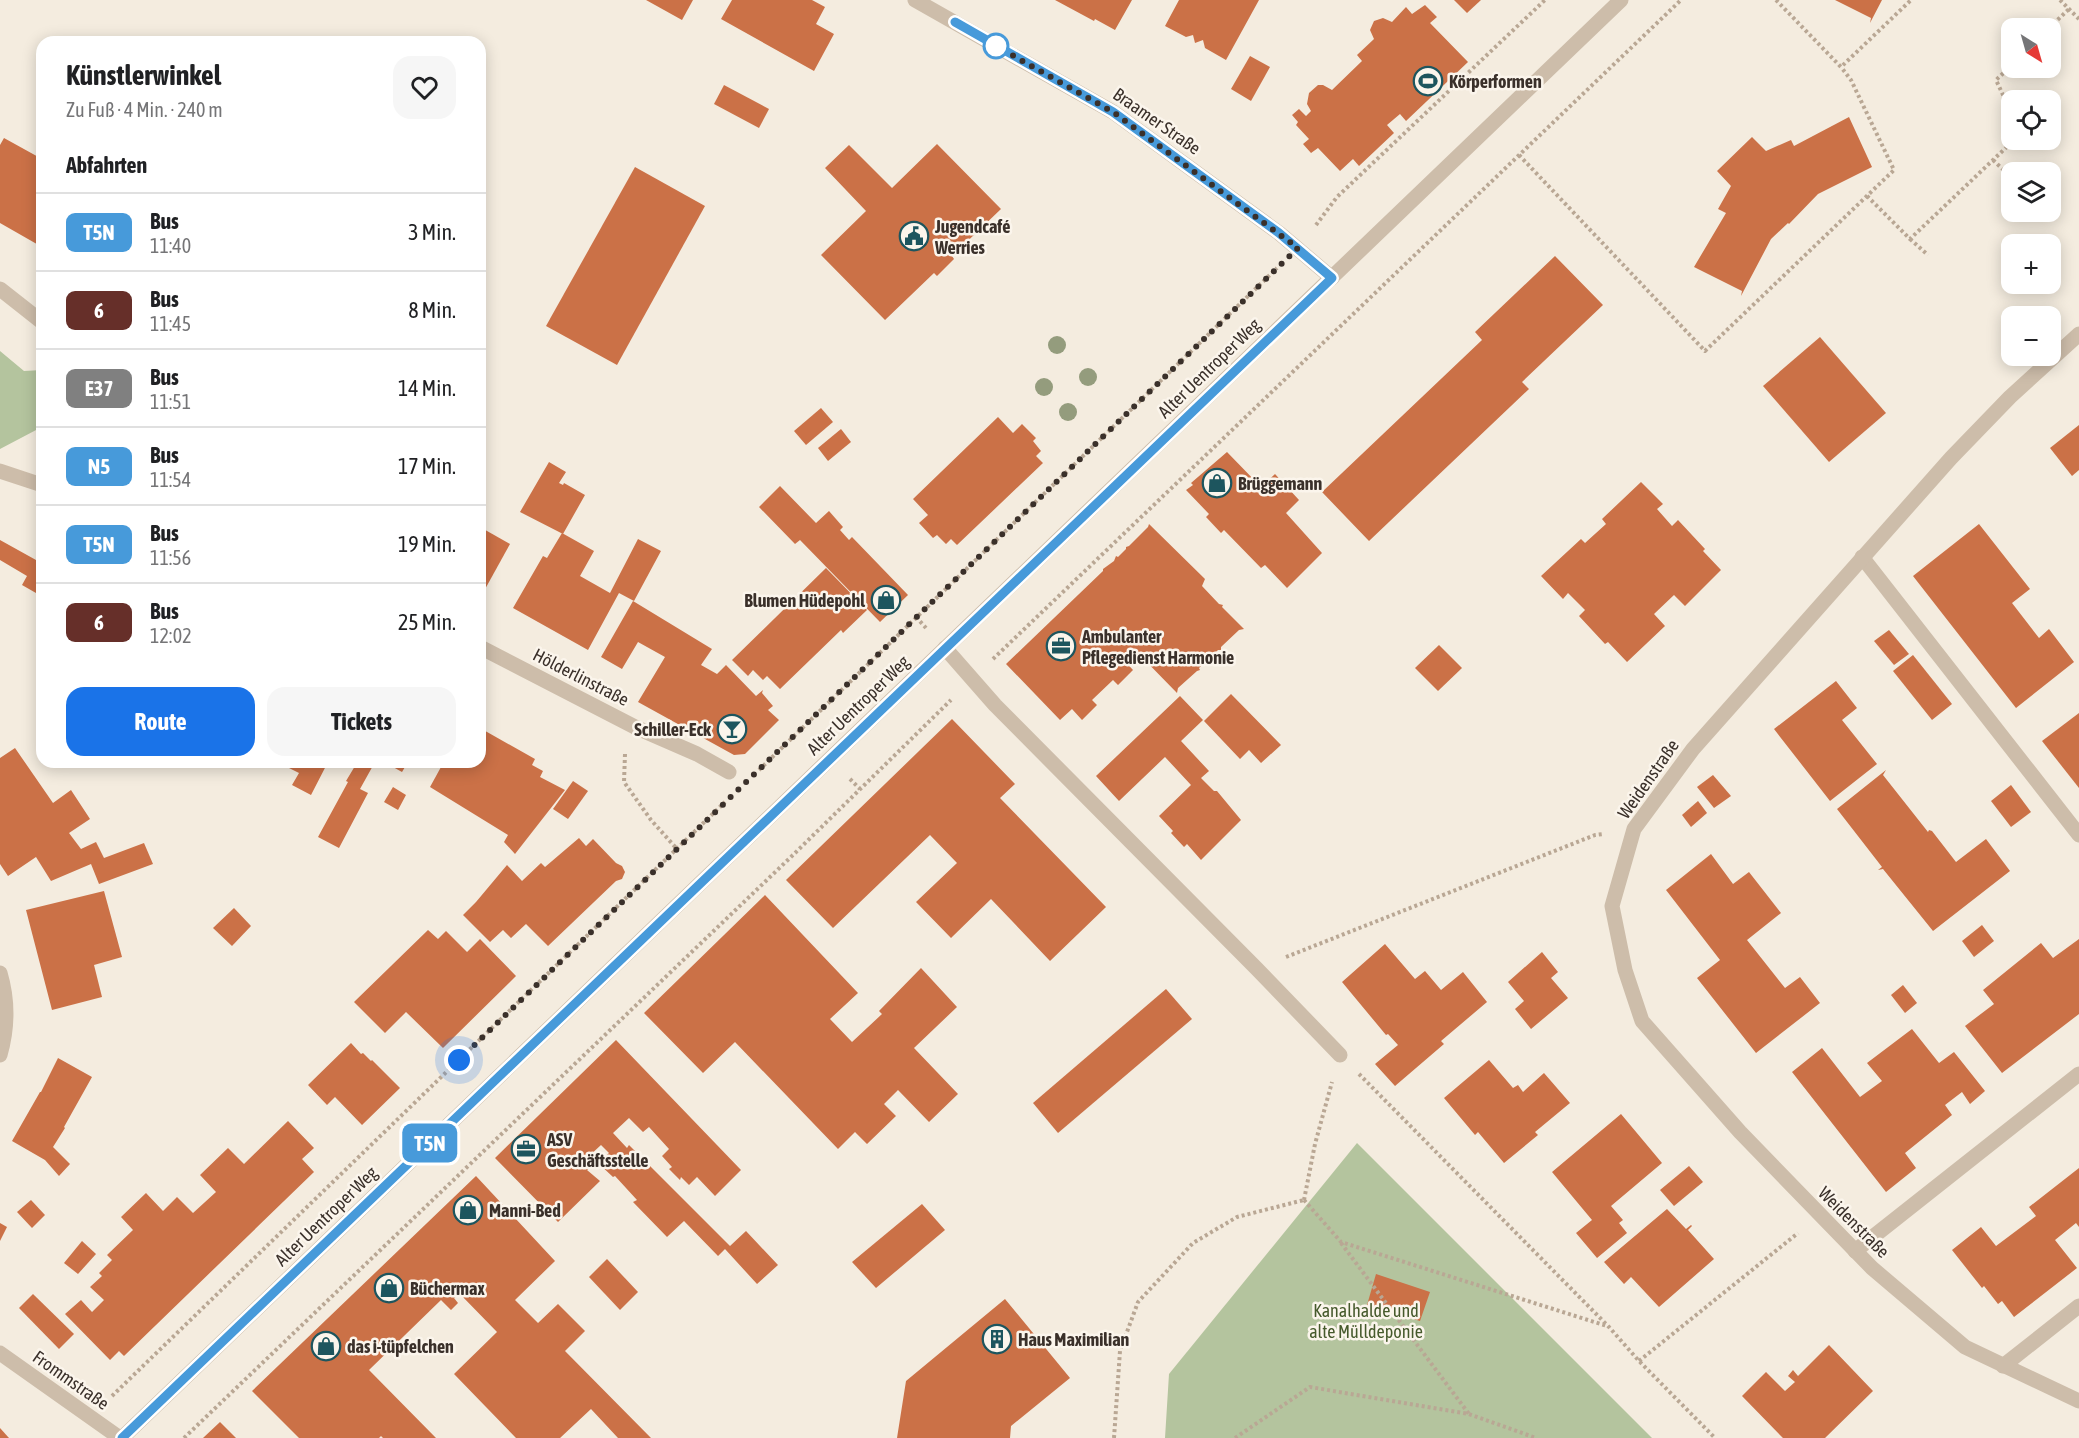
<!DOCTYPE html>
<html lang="de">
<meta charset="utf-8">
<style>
body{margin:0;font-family:"Asap Condensed",sans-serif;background:#f6f6f6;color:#202124;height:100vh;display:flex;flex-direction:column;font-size:22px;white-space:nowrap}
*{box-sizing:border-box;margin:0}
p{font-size:20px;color:#757577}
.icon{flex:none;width:33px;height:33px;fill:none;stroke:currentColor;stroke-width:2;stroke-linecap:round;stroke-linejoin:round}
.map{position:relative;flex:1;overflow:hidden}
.panel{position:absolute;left:36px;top:36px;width:450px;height:732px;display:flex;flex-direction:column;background:#fff;border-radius:18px;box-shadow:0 3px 15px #0003}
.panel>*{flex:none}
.badge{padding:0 12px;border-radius:9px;font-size:21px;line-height:39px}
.needle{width:39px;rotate:143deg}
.fabs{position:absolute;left:2001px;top:18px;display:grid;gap:12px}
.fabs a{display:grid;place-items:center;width:60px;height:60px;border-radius:12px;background:#fff;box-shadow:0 3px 15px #0003;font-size:30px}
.you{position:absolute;width:30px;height:30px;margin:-15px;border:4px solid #fff;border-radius:50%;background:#1a73e8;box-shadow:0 0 0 9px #1a73e833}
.map>.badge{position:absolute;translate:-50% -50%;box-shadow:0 0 0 3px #fff}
h2{padding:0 30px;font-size:22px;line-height:54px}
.round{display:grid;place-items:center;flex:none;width:63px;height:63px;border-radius:18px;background:#f6f6f6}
.head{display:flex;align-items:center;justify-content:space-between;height:102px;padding:0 30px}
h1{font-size:28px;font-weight:700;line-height:45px}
.cta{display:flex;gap:12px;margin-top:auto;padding:12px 30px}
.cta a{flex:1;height:69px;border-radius:18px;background:#1a73e8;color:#fff;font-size:24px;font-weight:700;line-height:69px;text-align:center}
.cta a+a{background:#f6f6f6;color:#202124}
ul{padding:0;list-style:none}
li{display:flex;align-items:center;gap:18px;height:78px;padding:0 30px;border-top:2px solid #e0e0e0}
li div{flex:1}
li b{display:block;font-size:22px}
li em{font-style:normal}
li .badge{min-width:66px;font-weight:700;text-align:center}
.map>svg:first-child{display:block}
.green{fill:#b4c49e}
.building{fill:#cb7147}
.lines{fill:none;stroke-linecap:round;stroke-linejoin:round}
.path{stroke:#b9a794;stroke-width:4;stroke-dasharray:3 3;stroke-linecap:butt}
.service{stroke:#cdbdaa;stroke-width:15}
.minor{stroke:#cdbdaa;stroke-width:15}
.tertiary{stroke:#cdbdaa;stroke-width:15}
.tree{fill:#949c7d}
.line-casing{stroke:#fff;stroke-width:14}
.line{stroke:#479ada;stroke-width:9}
.walk{stroke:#3a302a;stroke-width:6;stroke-dasharray:0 10.8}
.stop-dot{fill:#fff;stroke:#479ada;stroke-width:3}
.labels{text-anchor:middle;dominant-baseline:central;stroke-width:5;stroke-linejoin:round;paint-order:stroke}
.poi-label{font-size:18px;font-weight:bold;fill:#3a302a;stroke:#fbf5ec;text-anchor:start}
.street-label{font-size:18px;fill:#3a302a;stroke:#fbf5ec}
.park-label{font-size:18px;fill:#465a2c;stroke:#fbf5ec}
</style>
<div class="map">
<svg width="2079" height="1438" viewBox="0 0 2079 1438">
<rect width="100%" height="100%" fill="#f4ecdf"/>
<g class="green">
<polygon points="0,351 24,371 42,370 42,430 38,429 0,449"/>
<polygon points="1357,1143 1652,1438 1165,1438 1169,1374"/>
</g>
<g class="building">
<polygon points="646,0 693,0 682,20"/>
<polygon points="732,0 812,0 825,7 816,24 834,34 814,71 721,19"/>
<polygon points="1055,0 1132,0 1115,30 1095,19 1094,21"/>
<polygon points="1179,0 1259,0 1226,60 1205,48 1203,40 1195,43 1193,35 1186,37 1165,26"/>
<polygon points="1454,0 1481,0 1467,13"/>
<polygon points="1835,0 1882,0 1870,23 1871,18"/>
<polygon points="1425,5 1437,17 1430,23 1468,62 1406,121 1400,114 1387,125 1394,133 1359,166 1353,159 1340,171 1318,148 1311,153 1303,144 1309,139 1296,125 1298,122 1292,115 1299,109 1306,116 1311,111 1307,104 1309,93 1318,85 1323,85 1332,90 1362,61 1357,55 1374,39 1370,30 1374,21 1383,18 1392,22 1406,7 1412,14"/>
<polygon points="1250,56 1270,67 1251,101 1231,89"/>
<polygon points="724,85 769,109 759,128 714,104"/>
<polygon points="1849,117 1872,167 1818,194 1789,224 1788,223 1771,239 1741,296 1742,291 1694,267 1726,213 1718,209 1731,186 1717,171 1752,137 1766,151 1791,140 1794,146"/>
<polygon points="4,138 42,159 42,176 38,182 42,184 42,247 0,223 0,145"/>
<polygon points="937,144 1001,209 952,256 954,259 937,276 934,273 885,320 821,255 866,211 825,168 849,145 892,188"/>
<polygon points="635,167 705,206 617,365 546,326"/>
<polygon points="1555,256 1603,305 1522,382 1529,389 1369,541 1322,492 1482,340 1475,332"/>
<polygon points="1820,337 1886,413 1829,462 1763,386"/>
<polygon points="821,408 833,422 806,445 794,431"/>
<polygon points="998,417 1013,433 1022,424 1036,438 1033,441 1041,451 1036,456 1043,463 957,545 951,539 946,544 937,535 933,538 919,523 928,515 913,499"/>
<polygon points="2079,425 2079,470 2072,476 2050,448"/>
<polygon points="841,429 851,442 828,461 818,448"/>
<polygon points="1227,452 1261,487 1275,474 1299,500 1286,513 1322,553 1287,588 1265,565 1261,568 1224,530 1221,533 1206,517 1209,514 1186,490 1193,485 1191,483"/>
<polygon points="549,462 566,472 559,483 563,485 564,483 585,495 563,534 520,512"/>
<polygon points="1641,482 1663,504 1657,509 1672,526 1678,520 1705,549 1703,551 1721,570 1685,606 1674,595 1654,614 1665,626 1627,662 1608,642 1605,644 1579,616 1585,610 1568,593 1563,599 1541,576 1581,539 1585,543 1606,524 1602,519"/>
<polygon points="780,486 816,523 829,511 843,527 840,530 849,540 852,537 908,595 880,622 800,540 795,544 759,507"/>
<polygon points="1149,524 1205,579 1202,586 1219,604 1223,605 1222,607 1244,629 1239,630 1221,647 1221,650 1218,650 1199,668 1200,670 1197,671 1178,688 1177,693 1134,649 1123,659 1133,670 1118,685 1113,680 1092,700 1097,705 1082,720 1072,709 1060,720 1006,664 1103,571 1103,569 1114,561 1116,556 1118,557 1126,549 1126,547 1129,546 1148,527"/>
<polygon points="1979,524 2030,589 2012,603 2039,638 2049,629 2074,662 2016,708 1913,576"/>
<polygon points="480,527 510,544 484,591 480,589"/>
<polygon points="562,533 594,551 580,576 610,593 638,539 661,551 634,601 619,593 588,650 513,608 543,556 547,558"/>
<polygon points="0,540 36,560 42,549 42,584 41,583 36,593 22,585 27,576 0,560"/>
<polygon points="826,568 867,610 843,633 841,630 780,689 767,676 763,680 753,670 748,676 732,660"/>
<polygon points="633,601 712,649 701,665 717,674 726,665 756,696 763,690 762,693 773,706 768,710 779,720 745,754 734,755 638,702 665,657 638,642 622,669 601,657"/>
<polygon points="1889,630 1909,654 1894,665 1874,641"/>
<polygon points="1439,645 1462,668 1438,691 1415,668"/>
<polygon points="1913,655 1952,704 1932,720 1893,671"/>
<polygon points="1836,681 1857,708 1842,720 1877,764 1830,801 1774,729"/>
<polygon points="1231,694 1281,745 1261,763 1249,750 1240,759 1204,721"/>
<polygon points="1180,696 1203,720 1181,741 1209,771 1201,778 1214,791 1217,791 1241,820 1201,860 1187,844 1184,847 1171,833 1173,831 1159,816 1191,785 1165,757 1119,801 1096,776"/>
<polygon points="2079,713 2079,788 2042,741"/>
<polygon points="952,719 1015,784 1000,798 1106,907 1050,961 991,899 951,938 916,902 957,863 930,835 833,928 786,880"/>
<polygon points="480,728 535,759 532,765 543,771 540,777 565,790 515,854 504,842 508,835 430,787 441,767 431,762 480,762"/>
<polygon points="15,748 53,803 71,790 90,819 69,833 81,849 96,842 104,858 144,843 153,864 99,884 91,864 51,881 36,857 8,876 0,864 0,758"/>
<polygon points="282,762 328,762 311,795 292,785 299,773 281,764"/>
<polygon points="348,762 375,762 360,789 368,793 339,848 318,837 348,782 346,781 355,766"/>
<polygon points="384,762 408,762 402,772"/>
<polygon points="1886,770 1883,775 1928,832 1929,830 1932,831 1956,862 1986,839 2010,871 1933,931 1883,869 1878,870 1882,867 1837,809"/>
<polygon points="1713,775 1731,796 1714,808 1697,787"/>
<polygon points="573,781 588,791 568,819 553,809"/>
<polygon points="2011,785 2031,812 2011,827 1991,801"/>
<polygon points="393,787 406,795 398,810 384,802"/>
<polygon points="1698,801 1707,813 1691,827 1682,815"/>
<polygon points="579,838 586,846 593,839 616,863 622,866 625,872 622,879 616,881 548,946 526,924 511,938 503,930 490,942 463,915 476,902 507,865 522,881 541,863 545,867"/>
<polygon points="1711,854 1733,884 1749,872 1781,913 1747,940 1785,988 1800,977 1820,1003 1756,1053 1697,978 1720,960 1666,890"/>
<polygon points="104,891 122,957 94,965 102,997 52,1010 26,910"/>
<polygon points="765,895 858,993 830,1019 852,1042 882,1014 879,1011 921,968 957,1007 914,1048 958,1094 929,1122 898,1090 884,1104 896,1116 867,1144 855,1132 838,1149 735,1042 703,1073 644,1013"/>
<polygon points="234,908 251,926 232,946 213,928"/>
<polygon points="1982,925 1994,941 1974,957 1962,941"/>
<polygon points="428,930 438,939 446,931 467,952 480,939 516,976 443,1048 406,1012 385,1033 354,1002"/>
<polygon points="2079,939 2079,1014 2002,1073 1965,1026 1994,1004 1983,990 2041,943 2053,958"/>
<polygon points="1385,944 1415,979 1425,971 1441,990 1463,972 1487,1002 1441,1041 1444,1044 1395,1086 1375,1064 1398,1045 1388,1034 1386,1035 1342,982"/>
<polygon points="1542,952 1558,972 1551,978 1568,998 1531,1029 1515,1009 1524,1001 1508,982"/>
<polygon points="1903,985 1917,1003 1905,1013 1891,995"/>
<polygon points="1166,989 1192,1019 1058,1133 1033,1103"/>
<polygon points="1912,1029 1939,1063 1954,1052 1985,1091 1970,1104 1962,1092 1945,1105 1952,1115 1905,1153 1916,1168 1886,1192 1792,1072 1822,1048 1860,1097 1882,1081 1867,1063"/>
<polygon points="616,1040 741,1170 715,1196 697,1177 689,1185 681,1177 680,1180 669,1169 672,1167 662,1156 669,1149 649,1127 643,1132 629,1118 613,1133 627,1148 629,1145 730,1246 746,1231 778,1265 757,1284 725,1249 718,1256 684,1221 667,1237 633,1202 637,1200 615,1176 613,1177 598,1163 609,1153 601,1145 588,1157 594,1164 587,1170 600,1181 558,1222 495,1158"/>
<polygon points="351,1043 361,1054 363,1053 371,1061 372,1060 400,1088 362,1125 335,1097 327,1105 308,1085"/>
<polygon points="58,1058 92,1077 64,1127 65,1128 53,1147 70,1164 59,1176 45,1160 12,1141 40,1092 41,1092"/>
<polygon points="1489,1060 1513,1088 1518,1085 1523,1092 1544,1073 1570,1103 1535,1132 1538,1135 1504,1163 1478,1132 1475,1135 1444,1098"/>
<polygon points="1621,1114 1662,1163 1611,1206 1623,1220 1619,1223 1627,1233 1597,1258 1576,1233 1592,1220 1552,1172"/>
<polygon points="288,1121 314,1148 302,1159 314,1172 124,1356 119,1351 110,1360 65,1314 81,1300 92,1312 104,1300 90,1287 102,1276 99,1273 112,1260 107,1255 133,1230 121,1217 146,1193 163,1211 177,1197 193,1213 216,1192 200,1175 228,1148 244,1164"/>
<polygon points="1689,1166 1703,1182 1674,1206 1660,1190"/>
<polygon points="2079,1168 2079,1227 2076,1223 2055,1240 2077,1268 2014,1317 2002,1301 1998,1304 1984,1286 1982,1288 1952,1250 1981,1227 1996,1246 2036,1216 2029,1207"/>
<polygon points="476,1176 555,1261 515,1300 538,1323 558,1304 585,1331 565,1351 651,1438 618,1438 591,1409 560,1438 516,1438 454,1374 497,1332 459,1293 454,1298 458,1303 451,1310 441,1300 369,1370 436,1438 383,1438 381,1436 379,1438 299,1438 252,1391"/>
<polygon points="31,1200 45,1215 32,1228 17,1212"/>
<polygon points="922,1204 945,1230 876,1288 852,1262"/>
<polygon points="1667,1209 1686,1229 1691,1225 1692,1226 1688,1230 1714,1259 1659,1307 1631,1277 1624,1284 1604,1262"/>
<polygon points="0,1223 7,1227 0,1241"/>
<polygon points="82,1241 96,1254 78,1274 64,1263"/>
<polygon points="607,1259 638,1292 620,1310 589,1277"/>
<polygon points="1376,1274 1430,1292 1420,1321 1367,1305"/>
<polygon points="33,1294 74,1334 59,1349 19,1308"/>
<polygon points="1005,1299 1070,1378 1011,1426 1010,1438 897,1438 906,1381"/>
<polygon points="1829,1345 1873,1391 1825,1438 1783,1438 1742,1396 1766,1372 1785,1391 1795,1382 1788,1376 1793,1370 1798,1376"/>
<polygon points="220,1422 236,1438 203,1438"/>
<polygon points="0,1428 9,1438 0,1438"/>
</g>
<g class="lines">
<g class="path">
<polyline points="1776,0 1841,67 1911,0"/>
<polyline points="2060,0 2079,19"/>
<polyline points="2049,28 2069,9"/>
<polyline points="2012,65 1996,80 2012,114"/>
<polyline points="1519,155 1705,351 1894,170 1851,80 1841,67"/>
<polyline points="1993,160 2012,178"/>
<polyline points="2018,172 2021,170"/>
<polyline points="1867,196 1910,239 2014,140"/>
<polyline points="1316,225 1337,197 1545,0"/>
<polyline points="1910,239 1928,255"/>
<polyline points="916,617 926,628"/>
<polyline points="993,659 1681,0"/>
<polyline points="625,754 624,782 651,820 677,849"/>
<polyline points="759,770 1277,268"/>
<polyline points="850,779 860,789"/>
<polyline points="1286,957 1595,835 1603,834"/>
<polyline points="1359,1074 1609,1327 1639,1361 1715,1438"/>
<polyline points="1304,1200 1315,1144 1332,1082"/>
<polyline points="1304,1200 1341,1242 1607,1326"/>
<polyline points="1341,1243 1469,1414"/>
<polyline points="1639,1361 1798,1233"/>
<polyline points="112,1396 725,802"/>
<polyline points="184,1438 793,855 951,700"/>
<polyline points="1114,1438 1120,1351 1138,1302 1193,1243 1237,1217 1304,1200"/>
<polyline points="1235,1438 1310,1387 1469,1414 1536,1438"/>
</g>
<g class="service">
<polyline points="1862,557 2079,835"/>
<polyline points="1855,1251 2079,1074"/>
<polyline points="2003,1366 2079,1306"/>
</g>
<g class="minor">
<polyline points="0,289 42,322"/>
<polyline points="2079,334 2010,397 1951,458 1693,749 1634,829 1612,906 1625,970 1642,1021 1740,1132 1872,1268 1965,1347 2079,1401"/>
<polyline points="0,471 42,485"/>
<polyline points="480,647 635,727 697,754 729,772"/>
<polyline points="945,648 995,705 1257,969 1340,1055"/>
<path d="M0,973C8,1000 8,1027 0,1055"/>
<polyline points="0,1353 120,1438"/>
</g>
<g class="tertiary">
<polyline points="915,0 1113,112 1279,233 1332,278"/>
<polyline points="122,1438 1621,0"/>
</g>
</g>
<g class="tree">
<circle cx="1057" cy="345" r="9"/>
<circle cx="1088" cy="377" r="9"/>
<circle cx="1044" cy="387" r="9"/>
<circle cx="1068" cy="412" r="9"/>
</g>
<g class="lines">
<g class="line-casing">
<polyline id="line" points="122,1438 1332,278 1279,233 1113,112 955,22"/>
</g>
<use href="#line" class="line"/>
<polyline class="walk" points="459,1060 1298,248 1113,112 996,46"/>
</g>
<defs>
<g id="stadium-ring" transform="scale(1.5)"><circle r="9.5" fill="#fbf5ec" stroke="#1d555e" stroke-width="1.5"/><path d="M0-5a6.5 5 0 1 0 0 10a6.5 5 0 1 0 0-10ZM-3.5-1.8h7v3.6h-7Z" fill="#1d555e"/></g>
<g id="civic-ring" transform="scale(1.5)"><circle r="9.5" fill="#fbf5ec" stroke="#1d555e" stroke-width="1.5"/><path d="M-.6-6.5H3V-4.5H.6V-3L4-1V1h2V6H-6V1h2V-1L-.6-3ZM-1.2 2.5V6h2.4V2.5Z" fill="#1d555e"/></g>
<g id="shop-ring" transform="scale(1.5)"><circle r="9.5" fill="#fbf5ec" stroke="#1d555e" stroke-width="1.5"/><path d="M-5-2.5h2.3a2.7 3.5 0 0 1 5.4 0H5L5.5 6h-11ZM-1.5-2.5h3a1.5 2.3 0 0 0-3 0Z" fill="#1d555e"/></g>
<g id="office-ring" transform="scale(1.5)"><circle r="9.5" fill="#fbf5ec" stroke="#1d555e" stroke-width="1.5"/><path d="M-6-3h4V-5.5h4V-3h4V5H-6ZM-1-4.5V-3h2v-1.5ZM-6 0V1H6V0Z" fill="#1d555e"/></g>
<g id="bar-ring" transform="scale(1.5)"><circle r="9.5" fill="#fbf5ec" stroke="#1d555e" stroke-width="1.5"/><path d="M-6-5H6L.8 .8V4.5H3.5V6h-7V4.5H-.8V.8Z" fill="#1d555e"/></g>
<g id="building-ring" transform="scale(1.5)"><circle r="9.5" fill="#fbf5ec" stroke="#1d555e" stroke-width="1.5"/><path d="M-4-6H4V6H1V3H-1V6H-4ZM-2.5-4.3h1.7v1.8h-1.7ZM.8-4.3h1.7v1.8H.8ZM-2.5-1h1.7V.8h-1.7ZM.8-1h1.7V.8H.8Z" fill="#1d555e"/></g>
</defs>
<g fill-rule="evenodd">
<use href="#stadium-ring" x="1428" y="81"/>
<use href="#civic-ring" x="914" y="236"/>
<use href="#shop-ring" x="1217" y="483"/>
<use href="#shop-ring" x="886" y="600"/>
<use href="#office-ring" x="1061" y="646"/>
<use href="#bar-ring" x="732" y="729"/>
<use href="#office-ring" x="526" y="1149"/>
<use href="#shop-ring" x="468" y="1210"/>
<use href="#shop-ring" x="389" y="1288"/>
<use href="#building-ring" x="997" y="1339"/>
<use href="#shop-ring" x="326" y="1346"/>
</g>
<circle class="stop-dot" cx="996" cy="46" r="12"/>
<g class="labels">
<g class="poi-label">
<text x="1449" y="81">Körperformen</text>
<text x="935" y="226">Jugendcafé<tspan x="935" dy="21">Werries</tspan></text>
<text x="1238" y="483">Brüggemann</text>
<text x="865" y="600" text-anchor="end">Blumen Hüdepohl</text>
<text x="1082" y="636">Ambulanter<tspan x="1082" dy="21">Pflegedienst Harmonie</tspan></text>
<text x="711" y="729" text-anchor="end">Schiller-Eck</text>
<text x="547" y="1139">ASV<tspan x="547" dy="21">Geschäftsstelle</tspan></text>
<text x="489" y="1210">Manni-Bed</text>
<text x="410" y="1288">Büchermax</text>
<text x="1018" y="1339">Haus Maximilian</text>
<text x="347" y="1346">das i-tüpfelchen</text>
</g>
<g class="street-label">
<text transform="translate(1157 121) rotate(35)">Braamer Straße</text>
<text transform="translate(1209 368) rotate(-44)">Alter Uentroper Weg</text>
<text transform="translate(581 677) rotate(27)">Hölderlinstraße</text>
<text transform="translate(858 705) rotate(-44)">Alter Uentroper Weg</text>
<text transform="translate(1648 779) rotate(-55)">Weidenstraße</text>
<text transform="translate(326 1216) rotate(-44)">Alter Uentroper Weg</text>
<text transform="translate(1854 1222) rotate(45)">Weidenstraße</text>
<text transform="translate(71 1380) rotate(35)">Frommstraße</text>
</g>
<g class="park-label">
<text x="1366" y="1310">Kanalhalde und<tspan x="1366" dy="21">alte Mülldeponie</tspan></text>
</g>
</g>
</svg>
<div class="fabs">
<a><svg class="needle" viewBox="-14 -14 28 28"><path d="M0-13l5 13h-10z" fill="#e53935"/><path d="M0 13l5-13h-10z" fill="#757577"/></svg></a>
<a><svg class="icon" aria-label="locate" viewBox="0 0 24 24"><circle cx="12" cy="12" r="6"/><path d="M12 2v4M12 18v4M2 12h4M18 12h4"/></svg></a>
<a><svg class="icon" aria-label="layers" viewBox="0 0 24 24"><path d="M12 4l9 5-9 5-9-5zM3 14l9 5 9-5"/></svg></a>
<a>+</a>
<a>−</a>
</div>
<div class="you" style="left:459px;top:1060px"></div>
<b class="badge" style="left:430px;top:1143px;background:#479ada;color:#fff">T5N</b>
<section class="panel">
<div class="head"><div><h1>Künstlerwinkel</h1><p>Zu Fuß · 4 Min. · 240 m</p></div><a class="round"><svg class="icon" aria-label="heart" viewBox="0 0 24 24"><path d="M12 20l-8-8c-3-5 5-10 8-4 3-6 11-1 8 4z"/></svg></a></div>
<h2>Abfahrten</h2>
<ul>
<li><span class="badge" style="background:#479ada;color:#fff">T5N</span><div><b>Bus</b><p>11:40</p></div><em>3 Min.</em></li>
<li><span class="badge" style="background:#662f29;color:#fff">6</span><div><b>Bus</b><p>11:45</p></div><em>8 Min.</em></li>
<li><span class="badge" style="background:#808080;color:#fff">E37</span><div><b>Bus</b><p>11:51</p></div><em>14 Min.</em></li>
<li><span class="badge" style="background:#479ada;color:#fff">N5</span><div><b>Bus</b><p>11:54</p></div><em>17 Min.</em></li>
<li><span class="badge" style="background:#479ada;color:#fff">T5N</span><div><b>Bus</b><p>11:56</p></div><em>19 Min.</em></li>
<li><span class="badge" style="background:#662f29;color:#fff">6</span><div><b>Bus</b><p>12:02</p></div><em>25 Min.</em></li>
</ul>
<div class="cta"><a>Route</a><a>Tickets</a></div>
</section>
</div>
